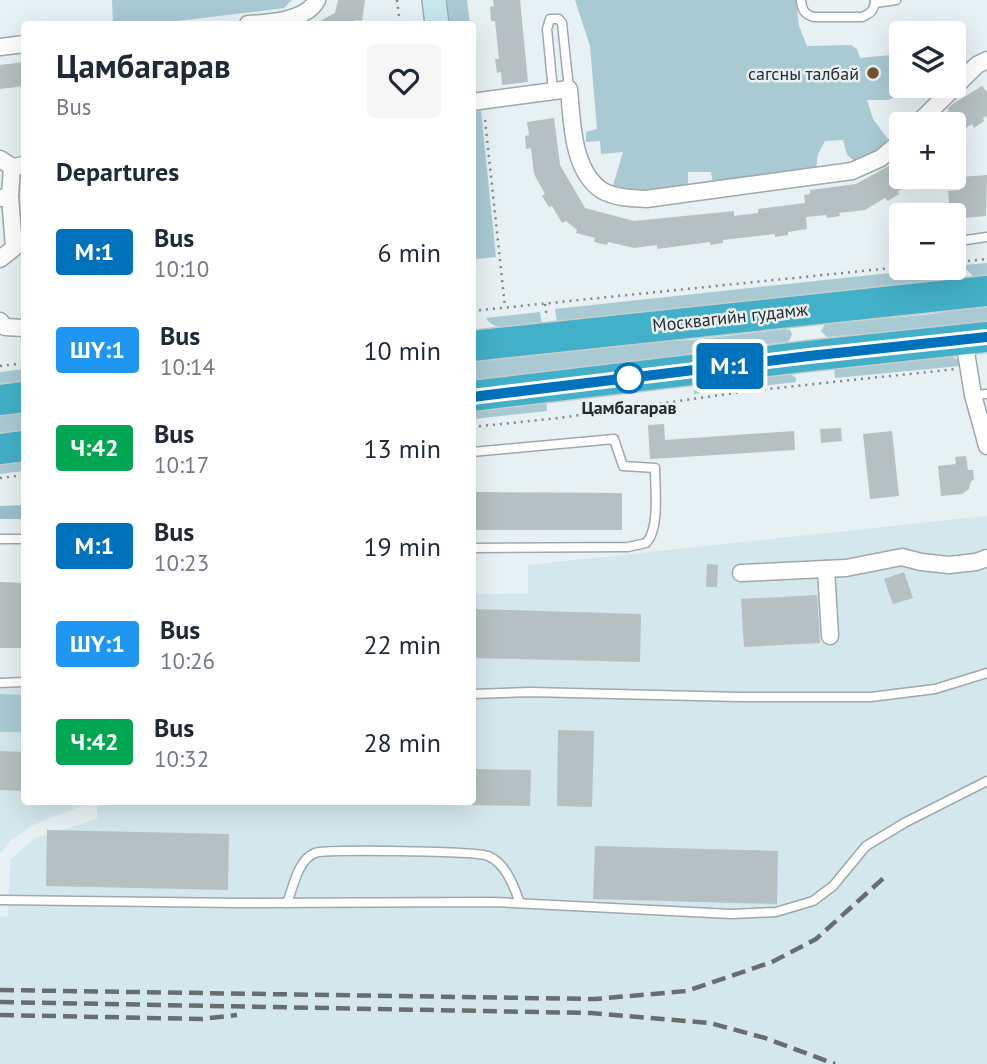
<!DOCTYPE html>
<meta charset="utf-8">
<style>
body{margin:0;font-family:"PT Sans",sans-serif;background:#f6f6f7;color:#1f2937;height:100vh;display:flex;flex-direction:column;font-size:26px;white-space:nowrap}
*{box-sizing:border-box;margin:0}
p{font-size:23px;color:#747a83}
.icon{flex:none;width:38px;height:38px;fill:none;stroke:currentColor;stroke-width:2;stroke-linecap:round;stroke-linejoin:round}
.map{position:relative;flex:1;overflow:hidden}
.drawer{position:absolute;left:21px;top:21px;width:455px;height:784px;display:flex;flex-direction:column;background:#fff;border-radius:7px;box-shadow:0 7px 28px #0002}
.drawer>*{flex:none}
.badge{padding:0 14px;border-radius:5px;font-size:24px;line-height:46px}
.controls{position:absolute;left:889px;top:21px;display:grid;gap:14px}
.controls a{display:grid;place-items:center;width:77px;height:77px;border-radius:7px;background:#fff;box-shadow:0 7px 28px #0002;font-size:35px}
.map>.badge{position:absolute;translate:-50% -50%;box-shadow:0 0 0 4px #fff}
h2{padding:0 35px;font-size:26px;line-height:63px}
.round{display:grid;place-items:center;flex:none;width:74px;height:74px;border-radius:7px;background:#f6f6f7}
.summary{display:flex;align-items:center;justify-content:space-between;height:119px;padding:0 35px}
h1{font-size:33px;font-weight:800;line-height:52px}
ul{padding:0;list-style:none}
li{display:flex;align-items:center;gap:21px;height:98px;padding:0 35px}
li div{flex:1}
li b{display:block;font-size:26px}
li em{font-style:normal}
li .badge{min-width:77px;font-weight:700;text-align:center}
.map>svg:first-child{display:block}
.built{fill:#d4e7ec}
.green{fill:#a9cad3}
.forest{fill:#99c2cc}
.building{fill:#b6bfc1}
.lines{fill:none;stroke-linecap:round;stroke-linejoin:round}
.lane-casing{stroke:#9fa8aa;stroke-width:11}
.street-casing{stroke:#9fa8aa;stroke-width:19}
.secondary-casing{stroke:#9fa8aa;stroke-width:26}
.highway-casing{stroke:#cbcccc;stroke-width:33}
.path{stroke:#808788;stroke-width:2.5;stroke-dasharray:2 5;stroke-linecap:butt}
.lane{stroke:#fff;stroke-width:8}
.street{stroke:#fff;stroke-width:16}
.secondary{stroke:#c6e7ee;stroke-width:23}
.highway{stroke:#42b0c8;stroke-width:30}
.rail{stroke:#686e6f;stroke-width:4.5;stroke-dasharray:14 7;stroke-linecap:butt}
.line-casing{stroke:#fff;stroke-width:16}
.line{stroke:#0072bc;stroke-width:10}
.poi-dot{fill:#78532d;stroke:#e7f0f2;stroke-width:2.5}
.stop-dot{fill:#fff;stroke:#0072bc;stroke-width:3.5}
.labels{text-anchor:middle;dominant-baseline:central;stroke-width:5;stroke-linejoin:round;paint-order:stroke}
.poi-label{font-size:18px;fill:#272b2c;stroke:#e7f0f2;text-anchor:end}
.street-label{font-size:18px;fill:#272b2c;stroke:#e7f0f2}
.stop-label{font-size:18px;font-weight:bold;fill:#272b2c;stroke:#e7f0f2}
</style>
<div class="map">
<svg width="987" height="1064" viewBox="0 0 987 1064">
<rect width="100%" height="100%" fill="#e7f0f2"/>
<g class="built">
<polygon points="987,516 987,1064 0,1064 0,917 8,916 10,860 35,838 97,819 97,802 472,802 473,594 528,594 528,565"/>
<polygon points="24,688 24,802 84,802 84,805 31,826 11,840 0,853 0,689"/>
</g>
<g class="green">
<polygon points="112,0 292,0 284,8 152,24 113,24"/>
<polygon points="447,0 467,0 470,24 450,24"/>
<polygon points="575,0 796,0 799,26 807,46 851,45 857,49 860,58 901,54 901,86 951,86 905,93 888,100 867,100 873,119 888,139 877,151 857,163 847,155 843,140 825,141 818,154 816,169 793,170 787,185 714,190 711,172 688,172 688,191 611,192 623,152 601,154 600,141 586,142 586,132 597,129 590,46"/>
<polygon points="961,41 967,62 965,76 954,84 954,43"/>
<polygon points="481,111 496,257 476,259 472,224 472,112"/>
<polygon points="987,263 987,277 976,279 966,269 965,265"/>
<polygon points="937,268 953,268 952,275 946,280 557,323 555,309"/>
<polygon points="987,304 987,328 933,328 827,337 821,331 825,324 932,314"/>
<path d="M540,312L542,325C524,326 497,335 486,318Z"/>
<polygon points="784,329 790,330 792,334 789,341 786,342 693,353 634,365 473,383 472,360 631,342 692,340"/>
<polygon points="952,357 958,359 960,366 835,378 834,367"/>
<polygon points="24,369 24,383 0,386 0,372"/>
<polygon points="789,373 796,378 796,382 694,394 694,388 739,379"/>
<polygon points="546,399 547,411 473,419 472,408"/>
<polygon points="24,411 24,434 0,436 0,415"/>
<polygon points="24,462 24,471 0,474 0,465"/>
<polygon points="0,694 24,695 24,732 0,732"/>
</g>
<polygon class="forest" points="24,505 24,519 0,519 0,506"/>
<g class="building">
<polygon points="338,0 365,0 362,21 356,20 352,24 314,24 335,13"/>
<polygon points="493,0 520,0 528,82 502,85 501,72 497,73 495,59 499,59 495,21 491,21 490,7 494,6"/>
<polygon points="24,62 24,86 0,89 0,65"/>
<polygon points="982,86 987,92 987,116 983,118 984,121 974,128 972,124 954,136 954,124 949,124 944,113 949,111 948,108 953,104"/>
<polygon points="554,118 560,165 585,208 634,221 734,211 734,216 758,213 758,209 805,203 804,195 810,194 810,190 856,184 896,162 901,167 901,177 927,177 898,191 899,194 888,201 885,198 865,210 839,213 840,216 827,218 826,215 806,217 807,229 788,232 788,235 775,237 775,234 723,240 723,243 710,245 710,242 657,249 657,245 634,248 608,242 607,245 594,242 595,238 576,233 577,230 566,221 562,223 552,206 549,207 542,196 545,194 534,174 531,148 526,149 525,136 529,135 527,122"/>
<polygon points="987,175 986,216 954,219 954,215 936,215 935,204 949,203 948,191 960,190 959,177"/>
<polygon points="664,424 665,440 794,431 795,450 650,459 648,425"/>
<polygon points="841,428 842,441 821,443 820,429"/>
<polygon points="892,431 899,496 870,499 863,434"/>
<polygon points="966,456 968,470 973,470 974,480 971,481 969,489 962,494 941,496 938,466 956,464 955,457"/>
<polygon points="472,492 622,493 622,530 472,530"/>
<polygon points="707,564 718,565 717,587 706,587"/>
<polygon points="904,572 913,598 893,604 884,579"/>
<polygon points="0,582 24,583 24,648 0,648"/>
<polygon points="817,595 820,643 744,647 741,599"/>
<polygon points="472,609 641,614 640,662 472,658"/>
<polygon points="558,730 594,731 592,807 557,806"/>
<polygon points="0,751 24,752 24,791 0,790"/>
<polygon points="472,769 531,770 530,806 472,805"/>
<polygon points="47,830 229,834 228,890 46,886"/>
<polygon points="595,846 778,851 777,904 593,899"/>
</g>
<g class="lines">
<g class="lane-casing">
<g id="lane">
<path d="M801,0C802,10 804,14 814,17H862C870,14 875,10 875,0"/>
<polyline points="875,3 896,0"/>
<polyline points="553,91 547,29 550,19 559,19 562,23 569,89"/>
<polyline points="961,287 957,247 959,241 987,237"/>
<polyline points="973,395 987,394"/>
<path d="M472,452L614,439L623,466L655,468C655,488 660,529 646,543L628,547L472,548"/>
<polyline points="0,539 24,539"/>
<polyline points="0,683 24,682"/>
<polyline points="472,694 530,692 740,697 871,697 935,689 987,673"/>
<polyline points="0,900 238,903 495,902 731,914 776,912 813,901 833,886 866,846 906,822 987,781"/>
<path d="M287,903C293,888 298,859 315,853C326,849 476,851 488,856C506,863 514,887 520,903"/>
</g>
</g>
<g class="street-casing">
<g id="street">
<path d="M248,24C269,23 306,21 317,0"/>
<polyline points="0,47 24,44"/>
<path d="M472,102L569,89C572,121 572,172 603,191C616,198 632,198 646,199L852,171L881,158L901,141"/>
<polyline points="917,124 977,65 987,60"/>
<polyline points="0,159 12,167 24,165"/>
<polyline points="2,198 10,196 12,167"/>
<polyline points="0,259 14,248 10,196"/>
<polyline points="0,321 5,327 24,328"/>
<polyline points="964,340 973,395 987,446"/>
<polyline points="826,569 830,636"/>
<polyline points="741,573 846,568 902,557 921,562 949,565 976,562 987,558"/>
</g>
</g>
<g class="secondary-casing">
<polyline id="secondary" points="434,0 437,24"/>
</g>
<g class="highway-casing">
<g id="highway">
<polyline points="472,346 987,291"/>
<polyline points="472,396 809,356 987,337"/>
<polyline points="0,400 24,397"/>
<polyline points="0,449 24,446"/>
</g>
</g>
<g class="path">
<polyline points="397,0 400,24"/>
<polyline points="485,120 505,307"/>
<polyline points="968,261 987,259"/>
<polyline points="545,304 547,318"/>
<polyline points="472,311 901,267"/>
<polyline points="0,366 24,363"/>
<polyline points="472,427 559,418 748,391 956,369"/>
<polyline points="0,478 24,475"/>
</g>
<use href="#lane" class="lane"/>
<use href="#street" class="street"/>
<use href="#secondary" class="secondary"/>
<use href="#highway" class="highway"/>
<g class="rail">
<polyline points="0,990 595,999 687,991 772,962 816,939 887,875"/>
<polyline points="0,1002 591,1013 710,1023 765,1038 835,1064"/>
<polyline points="0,1015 202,1019 237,1015"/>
</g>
</g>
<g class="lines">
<g class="line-casing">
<polyline id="line" points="472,397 809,356 987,337"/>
</g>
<use href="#line" class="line"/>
</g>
<circle class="poi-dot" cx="873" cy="73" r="7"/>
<circle class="stop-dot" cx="629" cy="378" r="14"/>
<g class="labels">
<g class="poi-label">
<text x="859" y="73">сагсны талбай</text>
</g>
<g class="street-label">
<text transform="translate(730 317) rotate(-6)">Москвагийн гудамж</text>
</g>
<g class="stop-label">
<text x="629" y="407">Цамбагарав</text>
</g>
</g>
</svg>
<div class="controls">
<a><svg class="icon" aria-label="layers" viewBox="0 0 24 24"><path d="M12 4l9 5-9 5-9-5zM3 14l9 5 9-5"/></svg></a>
<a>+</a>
<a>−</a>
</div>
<b class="badge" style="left:730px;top:366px;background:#0072bc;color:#fff">М:1</b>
<section class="drawer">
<div class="summary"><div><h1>Цамбагарав</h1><p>Bus</p></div><a class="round"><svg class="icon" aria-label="heart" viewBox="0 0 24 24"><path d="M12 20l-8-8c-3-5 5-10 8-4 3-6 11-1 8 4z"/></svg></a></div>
<h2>Departures</h2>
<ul>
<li><span class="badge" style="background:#0072bc;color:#fff">М:1</span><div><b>Bus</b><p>10:10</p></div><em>6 min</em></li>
<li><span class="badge" style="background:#1f96f2;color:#fff">ШҮ:1</span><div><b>Bus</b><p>10:14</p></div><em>10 min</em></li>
<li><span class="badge" style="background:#00a651;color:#fff">Ч:42</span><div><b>Bus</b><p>10:17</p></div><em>13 min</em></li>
<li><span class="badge" style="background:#0072bc;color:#fff">М:1</span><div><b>Bus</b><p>10:23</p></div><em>19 min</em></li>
<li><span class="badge" style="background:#1f96f2;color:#fff">ШҮ:1</span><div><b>Bus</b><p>10:26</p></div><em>22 min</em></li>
<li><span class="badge" style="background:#00a651;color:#fff">Ч:42</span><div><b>Bus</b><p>10:32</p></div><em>28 min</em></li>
</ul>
</section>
</div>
